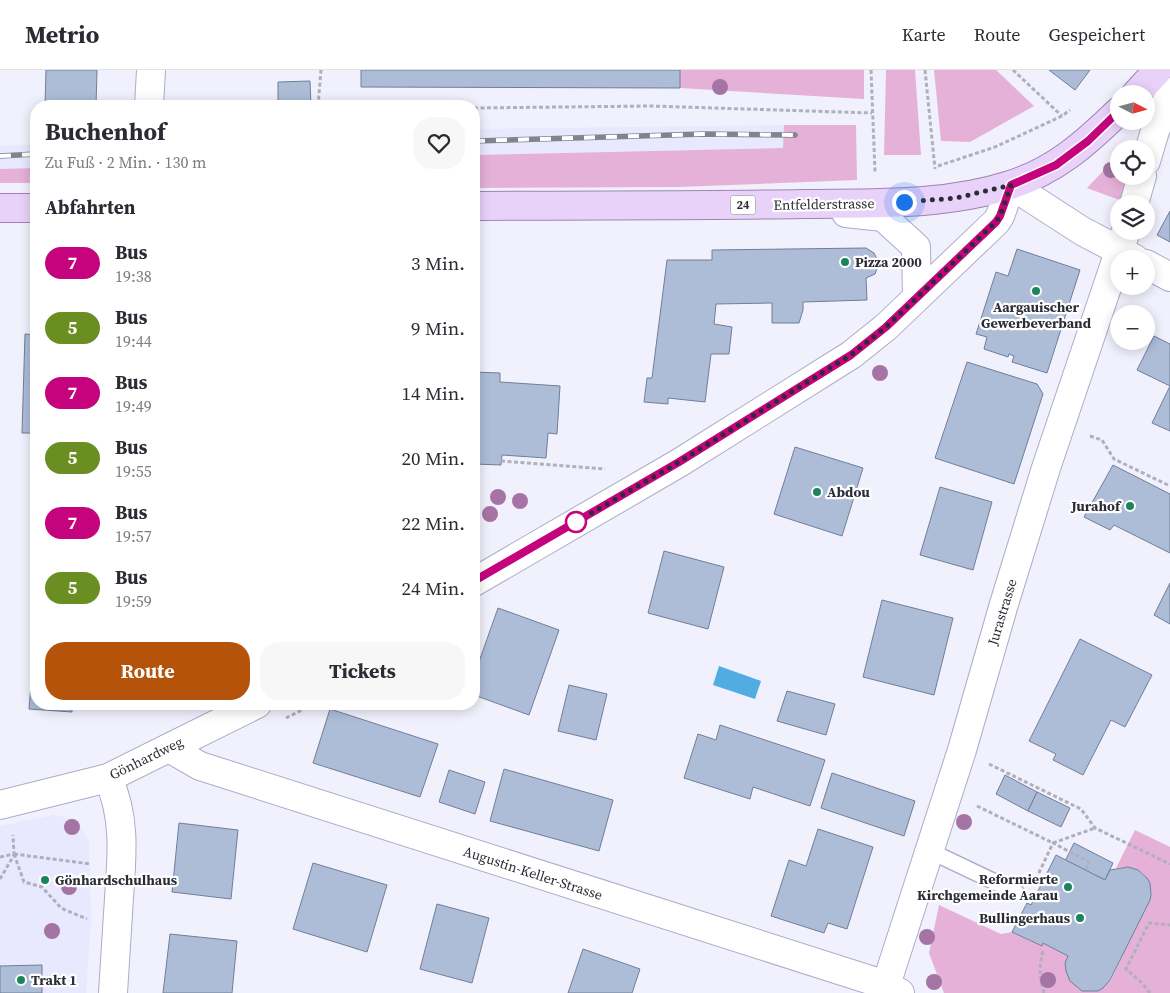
<!DOCTYPE html>
<html lang="de">
<meta charset="utf-8">
<style>
body{margin:0;font-family:"Source Serif 4",serif;background:#f7f7f7;color:#2b2b33;height:100vh;display:flex;flex-direction:column;font-size:19px;white-space:nowrap}
*{box-sizing:border-box;margin:0}
p{font-size:16px;color:#7c7c81}
.icon{flex:none;width:28px;height:28px;fill:none;stroke:currentColor;stroke-width:2;stroke-linecap:round;stroke-linejoin:round}
.map{position:relative;flex:1;overflow:hidden}
.panel{position:absolute;left:30px;top:30px;width:450px;height:610px;display:flex;flex-direction:column;background:#fff;border-radius:20px;box-shadow:0 2px 12px #0003}
.panel>*{flex:none}
.badge{padding:0 10px;border-radius:16px;font-size:18px;line-height:32px}
.needle{width:32px;rotate:96deg}
.tools{position:absolute;left:1110px;top:15px;display:grid;gap:10px}
.tools a{display:grid;place-items:center;width:45px;height:45px;border-radius:50%;background:#fff;box-shadow:0 2px 12px #0003;font-size:25px}
.you{position:absolute;width:25px;height:25px;margin:-12px;border:4px solid #fff;border-radius:50%;background:#1a73e8;box-shadow:0 0 0 8px #1a73e833}
.map>.badge{position:absolute;translate:-50% -50%;box-shadow:0 0 0 2px #fff}
h2{padding:0 15px;font-size:19px;line-height:45px}
.round{display:grid;place-items:center;flex:none;width:52px;height:52px;border-radius:20px;background:#f7f7f7}
.head{display:flex;align-items:center;justify-content:space-between;height:85px;padding:0 15px}
h1{font-size:24px;font-weight:700;line-height:38px}
.cta{display:flex;gap:10px;margin-top:auto;padding:10px 15px}
.cta a{flex:1;height:58px;border-radius:20px;background:#b45309;color:#fff;font-size:20px;font-weight:700;line-height:58px;text-align:center}
.cta a+a{background:#f7f7f7;color:#2b2b33}
ul{padding:0;list-style:none}
li{display:flex;align-items:center;gap:15px;height:65px;padding:0 15px}
li div{flex:1}
li b{display:block;font-size:19px}
li em{font-style:normal}
li .badge{min-width:55px;font-weight:700;text-align:center}
header{display:flex;align-items:center;gap:30px;box-sizing:border-box;height:70px;padding:0 25px;background:#fff;border-bottom:1px solid #e1e1e2}
header strong{font-size:24px}
nav{display:flex;gap:28px;margin-inline-start:auto;font-size:18px}
.map>svg:first-child{display:block}
.built{fill:#e8e8ff}
.green{fill:#e5b1d9}
.water{fill:#50ace1}
.building{fill:#adbdd8;stroke:#707e97}
.lines{fill:none;stroke-linecap:round;stroke-linejoin:round}
.service-casing{stroke:#acabc8;stroke-width:18}
.minor-casing{stroke:#acabc8;stroke-width:30}
.primary-casing{stroke:#9d84b3;stroke-width:30}
.path{stroke:#b0b0bc;stroke-width:3;stroke-dasharray:4 2.5;stroke-linecap:butt}
.service{stroke:#fff;stroke-width:15}
.minor{stroke:#fff;stroke-width:28}
.primary{stroke:#e9d2fa;stroke-width:28}
.rail-casing{stroke:#83838f;stroke-width:5.5}
.rail{stroke:#fff;stroke-width:4;stroke-dasharray:11;stroke-linecap:butt}
.tree{fill:#a574a4}
.line-casing{stroke:#fff;stroke-width:11}
.line{stroke:#c4037d;stroke-width:8}
.walk{stroke:#2c2c37;stroke-width:5;stroke-dasharray:0 9}
.poi-dot{fill:#1d835d;stroke:#fff;stroke-width:2}
.stop-dot{fill:#fff;stroke:#c4037d;stroke-width:2.5}
.labels{text-anchor:middle;dominant-baseline:central;stroke-width:4.5;stroke-linejoin:round;paint-order:stroke}
.shield{fill:#fff;stroke:#6b6b73;stroke-width:1}
.shield-label{font-size:12px;font-weight:bold;fill:#2c2c37}
.street-label{font-size:14px;fill:#2c2c37;stroke:#fff}
.poi-label{font-size:14px;font-weight:bold;fill:#2c2c37;stroke:#fff;text-anchor:start}
</style>
<header>
<strong>Metrio</strong>
<nav><a>Karte</a><a>Route</a><a>Gespeichert</a></nav>
</header>
<div class="map">
<svg width="1170" height="923" viewBox="0 0 1170 923">
<rect width="100%" height="100%" fill="#f1f1fe"/>
<g class="built">
<polygon points="784,55 783,78 474,85 474,59"/>
<polygon points="36,74 36,98 0,99 0,76"/>
<polygon points="52,745 75,749 89,771 91,849 86,923 0,923 0,756"/>
</g>
<g class="green">
<polygon points="680,0 864,0 864,29 680,18"/>
<polygon points="886,0 915,0 921,85 884,85"/>
<polygon points="934,0 996,0 1034,36 970,72 941,71"/>
<polygon points="784,55 856,55 857,110 679,117 474,118 474,85 783,78"/>
<polygon points="1119,84 1119,106 1131,106 1122,131 1087,118"/>
<polygon points="36,98 36,113 0,113 0,99"/>
<path d="M1135,760L1170,777V923H944L929,883L939,835L1001,864L1012,862L1041,876L1043,873L1068,886C1058,915 1090,923 1111,910L1151,825C1150,803 1137,795 1116,798Z"/>
</g>
<polygon class="water" points="719,596 761,611 755,629 713,615"/>
<g class="building">
<polygon points="46,0 97,0 96,36 45,36"/>
<polygon points="361,0 680,0 680,18 361,17"/>
<polygon points="1049,0 1090,0 1075,20"/>
<polygon points="310,11 311,36 278,36 278,12"/>
<polygon points="1170,141 1170,172 1157,165"/>
<polygon points="866,178 874,183 879,193 875,204 866,208 867,230 803,232 803,240 799,253 772,253 772,233 716,234 714,254 732,257 729,284 711,284 705,332 668,328 668,334 644,332 647,308 652,308 667,190 712,190 712,180"/>
<polygon points="1017,179 1080,200 1047,303 1012,292 1014,286 1009,284 1008,287 984,279 987,267 976,264 996,202 1008,206"/>
<polygon points="25,264 36,265 36,363 22,363"/>
<polygon points="1154,266 1170,274 1170,361 1152,353 1170,316 1137,300"/>
<polygon points="967,292 1037,314 1043,324 1014,414 935,388"/>
<polygon points="474,302 500,303 500,312 560,316 557,364 548,363 546,388 502,385 501,395 474,394"/>
<polygon points="795,377 863,398 842,466 774,444"/>
<polygon points="1113,395 1170,424 1170,483 1114,455 1110,460 1084,447"/>
<polygon points="940,417 992,432 973,500 920,485"/>
<polygon points="664,481 724,497 708,559 648,543"/>
<polygon points="1170,513 1170,554 1154,545"/>
<polygon points="882,530 953,548 934,625 863,607"/>
<polygon points="498,538 559,560 529,645 474,625 474,606"/>
<polygon points="1080,569 1152,605 1125,657 1111,650 1083,705 1053,690 1056,684 1029,671"/>
<polygon points="34,577 36,577 36,634 72,634 72,642 29,639"/>
<polygon points="569,615 607,624 596,670 558,661"/>
<polygon points="787,621 835,634 826,665 777,651"/>
<polygon points="330,639 438,674 420,727 313,693"/>
<polygon points="720,655 825,690 810,736 753,717 750,729 684,708 698,664 716,670"/>
<polygon points="504,699 613,730 599,781 490,751"/>
<polygon points="449,700 485,712 475,744 439,732"/>
<polygon points="832,703 915,731 904,766 821,738"/>
<polygon points="1005,705 1037,722 1028,741 996,724"/>
<polygon points="1037,722 1070,738 1061,757 1028,741"/>
<polygon points="179,753 238,760 231,829 172,822"/>
<polygon points="818,759 873,777 847,859 828,853 824,863 771,846 789,790 806,796"/>
<polygon points="1074,773 1113,793 1105,810 1065,791"/>
<polygon points="1056,785 1105,810 1110,800 1128,797 1138,800 1147,808 1150,813 1151,825 1150,830 1110,910 1103,918 1098,921 1082,921 1070,911 1066,901 1065,893 1068,886 1043,873 1042,876 1012,862 1027,833 1031,835"/>
<polygon points="313,793 387,815 367,882 293,859"/>
<polygon points="437,834 489,848 472,913 420,899"/>
<polygon points="170,864 237,871 232,923 163,923"/>
<polygon points="583,879 640,899 632,923 568,923"/>
<polygon points="42,895 42,923 0,923 0,896"/>
</g>
<g class="lines">
<g class="service-casing">
<polyline id="service" points="930,781 1016,822"/>
</g>
<g class="minor-casing">
<g id="minor">
<polyline points="149,36 151,0"/>
<polyline points="1146,91 1155,61 1170,22"/>
<polyline points="1134,134 1142,106"/>
<polyline points="846,143 883,147 916,177 917,226"/>
<polyline points="1146,194 1170,207"/>
<polyline points="474,512 679,393 851,285 886,257 996,152 1000,146 1011,115 1082,161 1135,189"/>
<polyline points="169,678 200,696 886,915 900,923"/>
<path d="M108,708C126,747 122,786 119,828C117,860 115,891 113,923"/>
<polyline points="0,735 108,708 257,634"/>
<polyline points="882,923 886,915 962,680 1004,534 1046,398 1126,161"/>
</g>
</g>
<g class="primary-casing">
<g id="primary">
<polyline points="1136,24 1158,0"/>
<path d="M474,136C584,135 694,136 804,134C873,133 944,136 1010,115C1055,101 1086,73 1119,41"/>
<polyline points="0,138 36,138"/>
</g>
</g>
<g class="path">
<polyline points="871,0 875,102"/>
<polyline points="925,0 935,99"/>
<polyline points="1013,0 1062,46"/>
<polyline points="318,36 321,0"/>
<polyline points="474,38 651,36 872,43"/>
<polyline points="938,96 995,77 1062,46 1070,40"/>
<polyline points="1090,366 1102,370 1114,389 1170,416"/>
<polyline points="501,391 605,399"/>
<polyline points="286,648 314,634"/>
<polyline points="989,694 1081,739 1095,758 1170,794"/>
<polyline points="977,736 1053,773 1095,758"/>
<polyline points="14,784 91,794"/>
<polyline points="14,784 24,812 42,817 61,838 87,849"/>
<polyline points="0,787 14,784 13,765"/>
<polyline points="0,809 14,785"/>
<polyline points="1036,809 1053,773 1089,792 1085,800"/>
<path d="M1043,881C1039,896 1039,907 1044,923"/>
<polyline points="1150,923 1141,912 1126,899 1149,853 1170,855"/>
</g>
<use href="#service" class="service"/>
<use href="#minor" class="minor"/>
<use href="#primary" class="primary"/>
<g class="rail-casing">
<g id="rail">
<polyline points="474,71 704,64 795,65"/>
<polyline points="0,86 36,84"/>
</g>
</g>
<use href="#rail" class="rail"/>
</g>
<g class="tree">
<circle cx="720" cy="17" r="8"/>
<circle cx="1111" cy="100" r="8"/>
<circle cx="880" cy="303" r="8"/>
<circle cx="498" cy="427" r="8"/>
<circle cx="520" cy="431" r="8"/>
<circle cx="490" cy="444" r="8"/>
<circle cx="964" cy="752" r="8"/>
<circle cx="72" cy="757" r="8"/>
<circle cx="69" cy="817" r="8"/>
<circle cx="52" cy="861" r="8"/>
<circle cx="927" cy="867" r="8"/>
<circle cx="1048" cy="910" r="8"/>
<circle cx="934" cy="912" r="8"/>
</g>
<g class="lines">
<g class="line-casing">
<polyline id="line" points="474,511 679,392 851,285 886,257 996,152 1000,146 1011,115 1056,95 1088,71 1119,41"/>
</g>
<use href="#line" class="line"/>
<polyline class="walk" points="576,452 679,392 851,285 886,257 996,152 1000,146 1011,115 956,128 904,132"/>
</g>
<g class="poi-dot">
<circle cx="845" cy="192" r="5"/>
<circle cx="1036" cy="221" r="5"/>
<circle cx="817" cy="422" r="5"/>
<circle cx="1130" cy="436" r="5"/>
<circle cx="45" cy="810" r="5"/>
<circle cx="1068" cy="817" r="5"/>
<circle cx="1080" cy="848" r="5"/>
<circle cx="21" cy="910" r="5"/>
</g>
<circle class="stop-dot" cx="576" cy="452" r="10"/>
<g class="labels">
<rect class="shield" x="730.5" y="125.5" width="25" height="19" rx="4"/>
<g class="shield-label">
<text x="743" y="135">24</text>
</g>
<g class="street-label">
<text transform="translate(824 134) rotate(-1)">Entfelderstrasse</text>
<text transform="translate(1002 542) rotate(-73)">Jurastrasse</text>
<text transform="translate(146 688) rotate(-26)">Gönhardweg</text>
<text transform="translate(533 803) rotate(18)">Augustin-Keller-Strasse</text>
</g>
<g class="poi-label">
<text x="855" y="192">Pizza 2000</text>
<text x="1036" y="237" text-anchor="middle">Aargauischer<tspan x="1036" dy="16">Gewerbeverband</tspan></text>
<text x="827" y="422">Abdou</text>
<text x="1120" y="436" text-anchor="end">Jurahof</text>
<text x="1058" y="809" text-anchor="end">Reformierte<tspan x="1058" dy="16">Kirchgemeinde Aarau</tspan></text>
<text x="55" y="810">Gönhardschulhaus</text>
<text x="1070" y="848" text-anchor="end">Bullingerhaus</text>
<text x="31" y="910">Trakt 1</text>
</g>
</g>
</svg>
<div class="tools">
<a><svg class="needle" viewBox="-14 -14 28 28"><path d="M0-13l5 13h-10z" fill="#e53935"/><path d="M0 13l5-13h-10z" fill="#7c7c81"/></svg></a>
<a><svg class="icon" aria-label="locate" viewBox="0 0 24 24"><circle cx="12" cy="12" r="6"/><path d="M12 2v4M12 18v4M2 12h4M18 12h4"/></svg></a>
<a><svg class="icon" aria-label="layers" viewBox="0 0 24 24"><path d="M12 4l9 5-9 5-9-5zM3 14l9 5 9-5"/></svg></a>
<a>+</a>
<a>−</a>
</div>
<div class="you" style="left:904px;top:132px"></div>
<section class="panel">
<div class="head"><div><h1>Buchenhof</h1><p>Zu Fuß · 2 Min. · 130 m</p></div><a class="round"><svg class="icon" aria-label="heart" viewBox="0 0 24 24"><path d="M12 20l-8-8c-3-5 5-10 8-4 3-6 11-1 8 4z"/></svg></a></div>
<h2>Abfahrten</h2>
<ul>
<li><span class="badge" style="background:#c4037d;color:#fff">7</span><div><b>Bus</b><p>19:38</p></div><em>3 Min.</em></li>
<li><span class="badge" style="background:#6b8e23;color:#fff">5</span><div><b>Bus</b><p>19:44</p></div><em>9 Min.</em></li>
<li><span class="badge" style="background:#c4037d;color:#fff">7</span><div><b>Bus</b><p>19:49</p></div><em>14 Min.</em></li>
<li><span class="badge" style="background:#6b8e23;color:#fff">5</span><div><b>Bus</b><p>19:55</p></div><em>20 Min.</em></li>
<li><span class="badge" style="background:#c4037d;color:#fff">7</span><div><b>Bus</b><p>19:57</p></div><em>22 Min.</em></li>
<li><span class="badge" style="background:#6b8e23;color:#fff">5</span><div><b>Bus</b><p>19:59</p></div><em>24 Min.</em></li>
</ul>
<div class="cta"><a>Route</a><a>Tickets</a></div>
</section>
</div>
